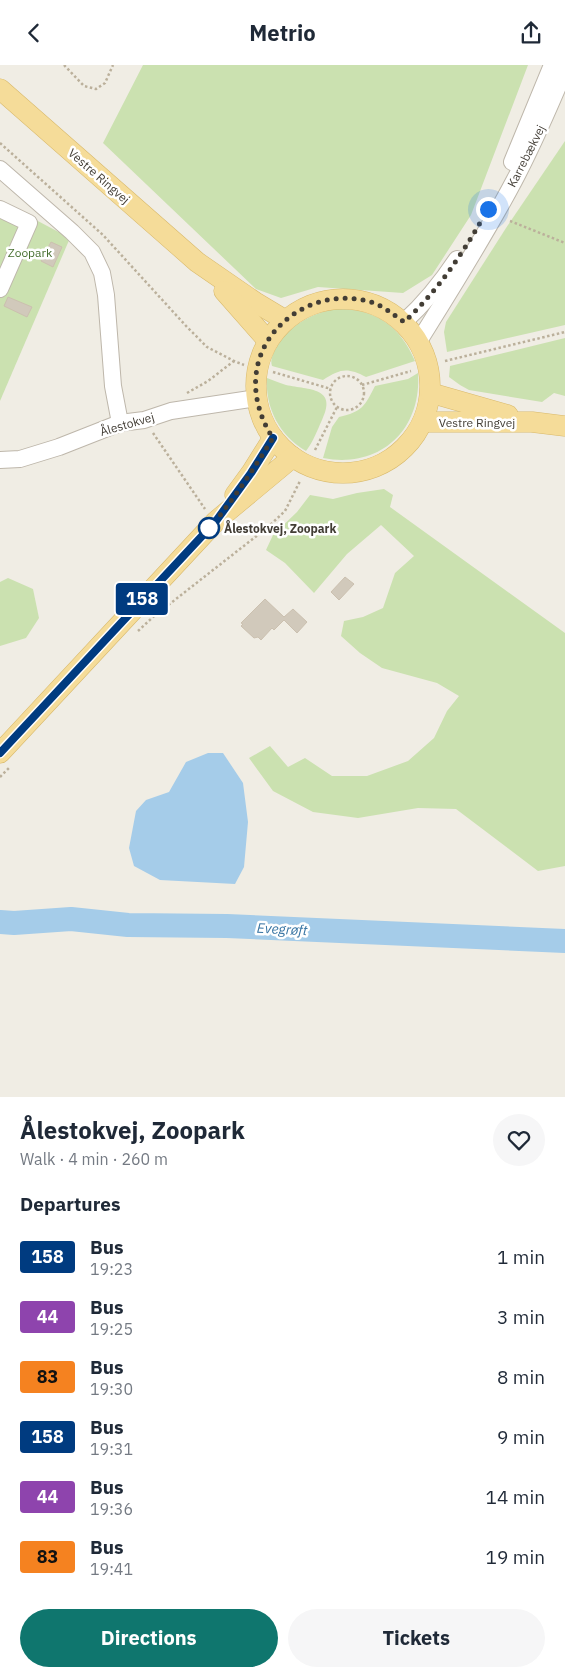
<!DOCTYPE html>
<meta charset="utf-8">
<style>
body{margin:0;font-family:"IBM Plex Sans",sans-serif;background:#f6f6f7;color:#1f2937;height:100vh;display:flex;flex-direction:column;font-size:19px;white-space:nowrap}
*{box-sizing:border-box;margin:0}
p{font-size:16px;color:#747a83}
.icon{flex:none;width:28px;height:28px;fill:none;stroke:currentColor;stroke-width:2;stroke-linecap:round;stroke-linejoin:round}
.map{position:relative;height:1032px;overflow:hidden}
.details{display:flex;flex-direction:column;background:#fff;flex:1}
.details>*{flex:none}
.badge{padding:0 10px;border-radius:4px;font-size:18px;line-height:32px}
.you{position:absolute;width:25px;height:25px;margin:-12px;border:4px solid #fff;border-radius:50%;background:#1a73e8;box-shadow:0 0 0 8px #1a73e833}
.map>.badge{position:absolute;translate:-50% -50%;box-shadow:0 0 0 2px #fff}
h2{padding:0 20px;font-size:19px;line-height:45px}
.round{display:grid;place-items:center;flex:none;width:52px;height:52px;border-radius:26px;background:#f6f6f7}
.summary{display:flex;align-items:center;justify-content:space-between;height:85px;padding:0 20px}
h1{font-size:24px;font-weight:700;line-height:38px}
.button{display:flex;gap:10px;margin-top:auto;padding:10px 20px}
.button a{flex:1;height:58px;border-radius:30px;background:#0f766e;color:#fff;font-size:20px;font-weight:700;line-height:58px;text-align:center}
.button a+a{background:#f6f6f7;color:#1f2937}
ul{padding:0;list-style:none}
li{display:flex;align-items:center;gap:15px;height:60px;padding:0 20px}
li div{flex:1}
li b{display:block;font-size:19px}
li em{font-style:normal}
li .badge{min-width:55px;font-weight:700;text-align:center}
header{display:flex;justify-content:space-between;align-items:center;height:65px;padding:0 20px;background:#fff;font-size:22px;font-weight:700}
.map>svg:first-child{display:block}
.green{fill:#cbe1b0}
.water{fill:#a5cce9}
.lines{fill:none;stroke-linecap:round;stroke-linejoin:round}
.river{stroke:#a5cce9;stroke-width:24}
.building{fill:#d1c9bb;stroke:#cbc0af}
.minor-casing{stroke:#beb7ab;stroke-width:18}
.major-casing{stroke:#d8b96b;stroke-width:21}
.path{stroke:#bbb09b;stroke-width:2.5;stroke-dasharray:2.5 2.5;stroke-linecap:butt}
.minor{stroke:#fff;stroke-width:16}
.major{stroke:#f5dc99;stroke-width:20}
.line-casing{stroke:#fff;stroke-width:11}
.line{stroke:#003b80;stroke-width:8}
.walk{stroke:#423d35;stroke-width:5;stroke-dasharray:0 9}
.stop-dot{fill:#fff;stroke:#003b80;stroke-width:2.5}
.labels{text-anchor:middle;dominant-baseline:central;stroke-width:5;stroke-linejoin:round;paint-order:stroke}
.street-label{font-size:12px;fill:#423d35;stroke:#fff}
.park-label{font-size:12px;fill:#456e2e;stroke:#fff}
.stop-label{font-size:12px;font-weight:bold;fill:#423d35;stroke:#fff;text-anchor:start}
.water-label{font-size:14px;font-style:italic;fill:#3975a3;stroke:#fff}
</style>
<header><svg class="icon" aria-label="back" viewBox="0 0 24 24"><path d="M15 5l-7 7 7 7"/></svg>Metrio<svg class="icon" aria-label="share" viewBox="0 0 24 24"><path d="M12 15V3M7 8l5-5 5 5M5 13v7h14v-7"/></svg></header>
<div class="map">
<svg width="565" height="1032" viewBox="0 0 565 1032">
<rect width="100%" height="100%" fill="#f0ede4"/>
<g class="green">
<polygon points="143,0 528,0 471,150 432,210 403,228 318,222 281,233 256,224 103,78"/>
<polygon points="565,76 565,260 447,287 444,267 446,257 506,163"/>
<polygon points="0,136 70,173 0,336"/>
<path d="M335,244C374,243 400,260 415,296L366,312C347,302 340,304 323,315L272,301C270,294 273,288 277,282C290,260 310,249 335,244Z"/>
<polygon points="565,273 565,331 554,328 542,337 469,325 460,320 449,312 450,301"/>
<path d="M418,308C422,366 379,404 323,393L332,362L339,352C362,347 365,341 375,321L408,314Z"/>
<path d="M267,313C273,315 279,318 286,320C309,325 338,322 322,355C317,366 313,377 306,386C280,371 265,343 267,313Z"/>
<polygon points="384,424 393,430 390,442 565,568 565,801 538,806 456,744 418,743 358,753 313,747 273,726 249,693 270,681 288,702 305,693 332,711 367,711 408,696 434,673 447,646 459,631 437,618 382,603 360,588 341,571 344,556 363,552 383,543 395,508 414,491 381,460 347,489 314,528 285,498 266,485 273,470 297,447 310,430 333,434 357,428"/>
<polygon points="8,513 33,524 39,553 26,573 0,581 0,517"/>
</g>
<polygon class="water" points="208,688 223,688 243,718 248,757 244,802 235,819 160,815 134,801 129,783 136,746 146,735 169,727 186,697"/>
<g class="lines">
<polyline class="river" points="0,857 14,858 71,854 128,860 227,861 565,876"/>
</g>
<g class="building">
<polygon points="51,177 62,182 53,202 41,196"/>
<polygon points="8,232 32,242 27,252 4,241"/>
<polygon points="345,512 354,519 339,535 331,527"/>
<polygon points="265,534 284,552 293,544 307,557 297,568 284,555 274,565 272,563 261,575 258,572 254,573 241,561 243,559 241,558"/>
</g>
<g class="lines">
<g class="minor-casing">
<g id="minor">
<polyline points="512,97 552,0"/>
<polyline points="0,104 72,167 92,187 102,208 106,230 113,321 120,358"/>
<polyline points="0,144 29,158 0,224"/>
<path d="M404,257C425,238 441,218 457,194"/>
<path d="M419,276C452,223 485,171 514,116C533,80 549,43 565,5"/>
<polyline points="0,395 20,394 59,382 120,358 144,355 171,346 257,333"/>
</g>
</g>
<g class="major-casing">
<g id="major">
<polyline points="0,24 197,197 255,237 285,255"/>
<polyline points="224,226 268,276"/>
<circle cx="343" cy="321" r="87"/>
<polyline points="431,328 508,350"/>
<polyline points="423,357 532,357 565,361"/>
<polyline points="235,430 251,408 273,373"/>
<polyline points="0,688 216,456 293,392"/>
</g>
</g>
<g class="path">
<polyline points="64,0 84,21 96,24 105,18 113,0"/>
<polyline points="0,78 103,170 187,262 207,282 234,296 244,300"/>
<polyline points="510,156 565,178"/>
<polyline points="445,296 565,267"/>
<polyline points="273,307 331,324"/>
<circle cx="347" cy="328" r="17"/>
<polyline points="362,320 411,306"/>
<polyline points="187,328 208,316 234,296"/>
<polyline points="153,368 205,444"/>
<polyline points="315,385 337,342"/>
<polyline points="138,566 153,552 268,462 285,446 300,416"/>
<polyline points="0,712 9,703"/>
</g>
<use href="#minor" class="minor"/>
<use href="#major" class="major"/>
</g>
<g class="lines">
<g class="line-casing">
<polyline id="line" points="0,688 216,456 251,408 273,373"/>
</g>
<use href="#line" class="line"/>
<path class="walk" d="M209,463L203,470C230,441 252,406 273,373C265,361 260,349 257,334C245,269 310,219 371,237C383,241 393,249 404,257C439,225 465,185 488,144"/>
</g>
<circle class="stop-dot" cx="209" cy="463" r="10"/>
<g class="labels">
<g class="street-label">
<text transform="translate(526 91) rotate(-63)">Karrebækvej</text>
<text transform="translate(99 111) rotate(41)">Vestre Ringvej</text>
<text x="477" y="357">Vestre Ringvej</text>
<text transform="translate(127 359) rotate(-16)">Ålestokvej</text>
</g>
<g class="park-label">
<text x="30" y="187">Zoopark</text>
</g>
<g class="stop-label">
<text x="224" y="463">Ålestokvej, Zoopark</text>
</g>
<g class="water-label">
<text transform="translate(282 864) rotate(3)">Evegrøft</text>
</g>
</g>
</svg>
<div class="you" style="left:488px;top:144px"></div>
<b class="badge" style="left:142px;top:534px;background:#003b80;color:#fff">158</b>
</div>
<section class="details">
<div class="summary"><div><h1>Ålestokvej, Zoopark</h1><p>Walk · 4 min · 260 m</p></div><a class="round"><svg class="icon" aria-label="heart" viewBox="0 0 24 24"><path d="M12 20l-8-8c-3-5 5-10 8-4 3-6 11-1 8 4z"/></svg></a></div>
<h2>Departures</h2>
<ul>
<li><span class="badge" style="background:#003b80;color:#fff">158</span><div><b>Bus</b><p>19:23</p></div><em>1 min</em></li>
<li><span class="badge" style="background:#8e44ad;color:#fff">44</span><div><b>Bus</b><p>19:25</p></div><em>3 min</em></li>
<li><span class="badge" style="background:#f58220;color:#111">83</span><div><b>Bus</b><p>19:30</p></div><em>8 min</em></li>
<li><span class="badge" style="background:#003b80;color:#fff">158</span><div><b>Bus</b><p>19:31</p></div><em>9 min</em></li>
<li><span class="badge" style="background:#8e44ad;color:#fff">44</span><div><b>Bus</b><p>19:36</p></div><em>14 min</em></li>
<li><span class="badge" style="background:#f58220;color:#111">83</span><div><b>Bus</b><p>19:41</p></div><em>19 min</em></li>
</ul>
<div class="button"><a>Directions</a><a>Tickets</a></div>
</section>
